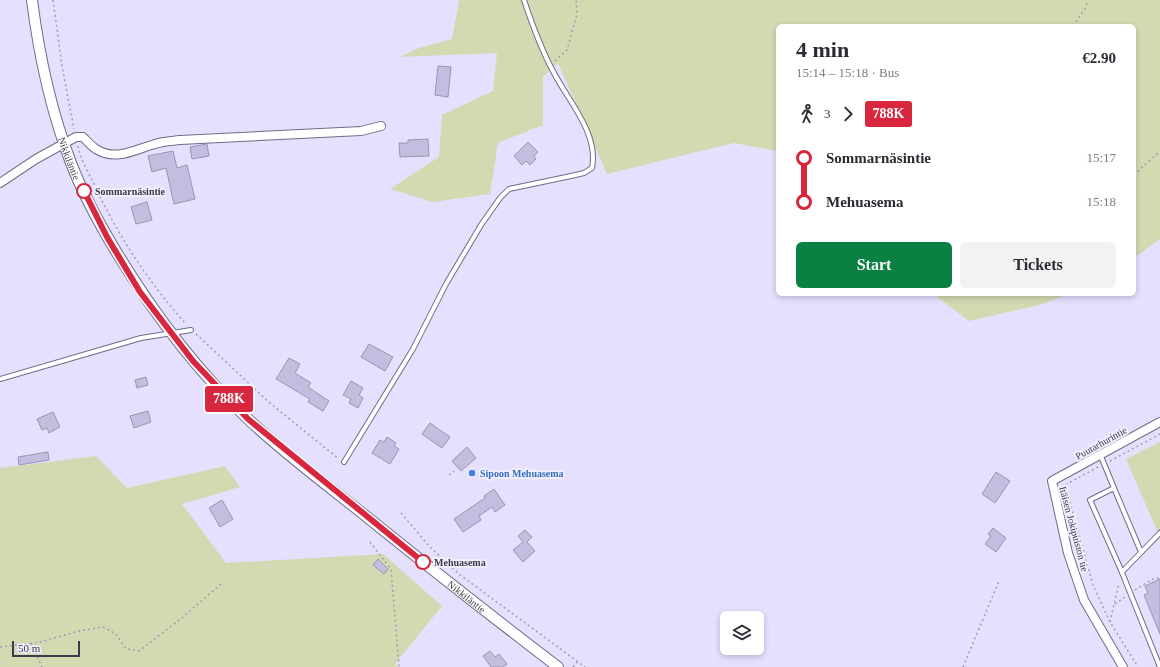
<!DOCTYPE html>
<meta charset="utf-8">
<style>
body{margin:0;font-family:"Times New Roman",serif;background:#f2f2f3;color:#2b2b33;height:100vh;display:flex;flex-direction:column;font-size:15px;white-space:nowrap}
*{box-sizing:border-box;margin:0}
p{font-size:13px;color:#7c7c81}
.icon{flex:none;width:22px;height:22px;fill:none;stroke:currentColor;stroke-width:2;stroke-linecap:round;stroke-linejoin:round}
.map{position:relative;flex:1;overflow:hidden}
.details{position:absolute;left:776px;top:24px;width:360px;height:272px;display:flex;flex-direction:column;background:#fff;border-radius:6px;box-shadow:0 2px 6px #0003}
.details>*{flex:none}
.badge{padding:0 8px;border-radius:3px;font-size:14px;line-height:26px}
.buttons{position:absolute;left:720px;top:611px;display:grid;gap:8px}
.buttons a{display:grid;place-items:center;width:44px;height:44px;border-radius:6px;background:#fff;box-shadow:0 2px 6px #0003;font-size:20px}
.scale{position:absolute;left:12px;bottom:10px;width:68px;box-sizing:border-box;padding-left:4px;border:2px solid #3c3a48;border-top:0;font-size:11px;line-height:14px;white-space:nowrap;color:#3c3a48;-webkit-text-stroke:3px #f1effe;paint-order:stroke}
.map>.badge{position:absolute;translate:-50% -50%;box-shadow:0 0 0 2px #fff}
.legs{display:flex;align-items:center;gap:6px;height:44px;padding:0 20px;font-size:13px}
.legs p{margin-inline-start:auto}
.head{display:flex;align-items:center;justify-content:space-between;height:68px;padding:0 20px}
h1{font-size:22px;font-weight:700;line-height:30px}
.action{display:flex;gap:8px;margin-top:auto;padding:8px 20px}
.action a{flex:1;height:46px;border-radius:6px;background:#0b8043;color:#fff;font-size:16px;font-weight:700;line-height:46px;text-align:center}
.action a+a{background:#f2f2f3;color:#2b2b33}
ul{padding:0 20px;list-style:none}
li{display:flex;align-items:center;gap:14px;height:44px;font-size:15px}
li i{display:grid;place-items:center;width:6px;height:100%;margin:0 5px;background:currentColor}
li i::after{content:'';width:10px;height:10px;margin:-5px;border:3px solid;border-radius:50%;background:#fff}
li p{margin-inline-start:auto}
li:first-child i{background:linear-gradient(#0000 50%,currentColor 0)}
li:last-child i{background:linear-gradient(currentColor 50%,#0000 0)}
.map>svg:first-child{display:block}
.green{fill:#d3dab2}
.building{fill:#c3bee0;stroke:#9a94b6}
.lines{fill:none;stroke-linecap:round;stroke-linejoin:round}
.service-casing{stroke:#706b8a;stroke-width:6}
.minor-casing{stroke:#706b8a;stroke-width:10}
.tertiary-casing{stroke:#706b8a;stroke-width:12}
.path{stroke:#a09db3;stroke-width:1.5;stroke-dasharray:2 3;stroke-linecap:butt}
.service{stroke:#fff;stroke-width:4}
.minor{stroke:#fff;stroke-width:8}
.tertiary{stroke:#fff;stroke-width:10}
.line-1-casing{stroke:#fff;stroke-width:9}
.line-1{stroke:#d7263d;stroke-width:6}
.stop-1-dot{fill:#fff;stroke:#d7263d;stroke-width:2}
.shop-dot{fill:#3f7fe0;stroke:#f1effe;stroke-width:1.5}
.labels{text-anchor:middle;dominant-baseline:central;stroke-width:4;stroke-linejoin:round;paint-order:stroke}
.street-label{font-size:10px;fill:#3c3a48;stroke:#f1effe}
.stop-label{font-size:10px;font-weight:bold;fill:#3c3a48;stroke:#f1effe;text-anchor:start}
.shop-label{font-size:10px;font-weight:bold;fill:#366cbe;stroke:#f1effe;text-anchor:start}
</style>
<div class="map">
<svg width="1160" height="667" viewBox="0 0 1160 667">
<rect width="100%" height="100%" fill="#e4e0fd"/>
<g class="green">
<polygon points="459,0 1160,0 1160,239 1134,258 1134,26 778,26 778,151 734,143 607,174 558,63 543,77 543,125 498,143 490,194 433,202 390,189 439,157 442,115 493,91 497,53 399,57 419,48 452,39"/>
<polygon points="933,294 1068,294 1043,304 969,321"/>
<polygon points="1160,442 1160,531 1158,533 1126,459"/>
<polygon points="96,456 127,488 225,466 240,487 182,504 226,563 383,554 442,606 395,664 398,667 0,667 0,468"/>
</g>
<g class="building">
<polygon points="438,66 451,67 448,97 435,95"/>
<polygon points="428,139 429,156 400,157 399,143 408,143 408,140"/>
<polygon points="528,142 538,152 534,156 536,159 530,165 526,161 522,165 514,156"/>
<polygon points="207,144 209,156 192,159 190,147"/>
<polygon points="173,151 177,168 187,165 195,199 174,204 166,168 152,172 148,156"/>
<polygon points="147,202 152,220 136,224 131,207"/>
<polygon points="369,344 393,357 385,371 361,357"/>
<polygon points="289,358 300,364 295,373 311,383 308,387 329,401 323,411 308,402 310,399 276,379"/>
<polygon points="146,377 148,385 137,388 135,380"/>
<polygon points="351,381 363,388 359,395 363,398 358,408 349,403 351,399 343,395"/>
<polygon points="148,411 151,422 134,428 130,416"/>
<polygon points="53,412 60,427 49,433 47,428 42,430 37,419"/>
<polygon points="430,423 450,437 442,448 422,434"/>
<polygon points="387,437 396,443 394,446 399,449 390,464 372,453 380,440 384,442"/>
<polygon points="467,447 476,458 461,471 452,461"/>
<polygon points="48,452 49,460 19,465 18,457"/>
<polygon points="996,472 1010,481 995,503 982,494"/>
<polygon points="494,489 505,505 495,512 492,507 479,516 481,520 463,532 454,519 485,498 484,496"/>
<polygon points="222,500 233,519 220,527 209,508"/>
<polygon points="993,528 1006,538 996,552 985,544 991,536 988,534"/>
<polygon points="525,530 532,537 527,542 535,551 523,562 513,550 523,542 518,536"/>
<polygon points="378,559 388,569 384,574 373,565"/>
<polygon points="1160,579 1160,634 1144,595 1148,593 1145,586"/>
<polygon points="490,651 495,657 499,654 507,664 503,667 491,667 483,656"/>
</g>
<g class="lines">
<g class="service-casing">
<g id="service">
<polyline points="0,379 141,338 191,330"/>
<polyline points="1100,454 1114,488 1090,500 1121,570 1160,667"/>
<path d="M344,462L413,349L446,284L481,225L500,198L509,189L571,176L584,173L592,168C599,134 569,102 554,73C542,51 532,24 524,0"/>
<polyline points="1114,488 1141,552"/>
<polyline points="1122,572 1160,533"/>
</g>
</g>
<g class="minor-casing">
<g id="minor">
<path d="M0,183L36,159L76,137H83C87,141 91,146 96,149C116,162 136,149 155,144C163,141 172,141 180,140L361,131L381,126"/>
<polyline points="1123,667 1084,600 1068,553 1052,481 1160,422"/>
</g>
</g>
<g class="tertiary-casing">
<g id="tertiary">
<path id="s1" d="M32,0C39,55 51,111 71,163C83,194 100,225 117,253C154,314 196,370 248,419C285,454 327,485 367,517C430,568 494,618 558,667"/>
</g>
</g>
<g class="path">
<polyline points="53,0 62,66 74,129"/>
<polyline points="1073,26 1086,7 1087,0"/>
<polyline points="555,61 567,50 577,14 576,0"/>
<path d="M78,146C80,159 88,171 93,182C117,234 148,282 186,324"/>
<polyline points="1134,175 1160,151"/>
<polyline points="196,334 271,404 339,459"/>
<polyline points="1110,461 1160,434"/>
<polyline points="1098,467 1065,485 1093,585 1110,622 1138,667"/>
<polyline points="449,475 454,471"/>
<polyline points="401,513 429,546 460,575 585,667"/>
<polyline points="370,542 391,569 399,667"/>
<polyline points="1135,590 1153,579 1160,578"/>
<polyline points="1115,604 1125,597"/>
<polyline points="1110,622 1119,583"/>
<polyline points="31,643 42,667"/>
<polyline points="0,647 40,642 79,631 103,627 116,634 126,649 139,651 183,617 222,583"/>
<polyline points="573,667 578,661"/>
<polyline points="963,667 999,581"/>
</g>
<use href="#service" class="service"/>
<use href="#minor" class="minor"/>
<use href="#tertiary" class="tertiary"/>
</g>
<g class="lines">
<g class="line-1-casing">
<polyline id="line-1" points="84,191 107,237 140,292 193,361 248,419 423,562"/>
</g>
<use href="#line-1" class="line-1"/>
</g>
<g class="stop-1-dot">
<circle cx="84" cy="191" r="7"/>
<circle cx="423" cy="562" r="7"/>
</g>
<circle class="shop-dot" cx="472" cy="473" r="4"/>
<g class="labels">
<g class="street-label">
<text stroke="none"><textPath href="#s1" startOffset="163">Nikkiläntie</textPath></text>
<text transform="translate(1101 443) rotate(-29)">Puutarhurintie</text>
<text transform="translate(1074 529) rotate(75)">Itäisen Jokipuiston tie</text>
<text stroke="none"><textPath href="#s1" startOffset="763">Nikkiläntie</textPath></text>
</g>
<g class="stop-label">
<text x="95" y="191">Sommarnäsintie</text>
<text x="434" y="562">Mehuasema</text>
</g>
<g class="shop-label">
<text x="480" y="473">Sipoon Mehuasema</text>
</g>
</g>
</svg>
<div class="buttons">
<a><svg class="icon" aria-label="layers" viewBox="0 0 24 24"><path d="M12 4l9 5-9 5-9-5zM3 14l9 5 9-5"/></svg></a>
</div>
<div class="scale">50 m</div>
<b class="badge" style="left:229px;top:399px;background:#d7263d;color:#fff">788K</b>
<section class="details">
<div class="head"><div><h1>4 min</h1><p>15:14 – 15:18 · Bus</p></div><b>€2.90</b></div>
<div class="legs"><svg class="icon" aria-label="walk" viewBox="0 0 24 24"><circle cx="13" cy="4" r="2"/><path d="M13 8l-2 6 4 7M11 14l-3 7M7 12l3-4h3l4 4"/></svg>3<svg class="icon" aria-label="forward" viewBox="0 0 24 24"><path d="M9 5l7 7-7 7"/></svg><b class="badge" style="background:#d7263d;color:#fff">788K</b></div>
<ul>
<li><i style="color:#d7263d"></i><b>Sommarnäsintie</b><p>15:17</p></li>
<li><i style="color:#d7263d"></i><b>Mehuasema</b><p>15:18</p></li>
</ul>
<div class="action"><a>Start</a><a>Tickets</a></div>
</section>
</div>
